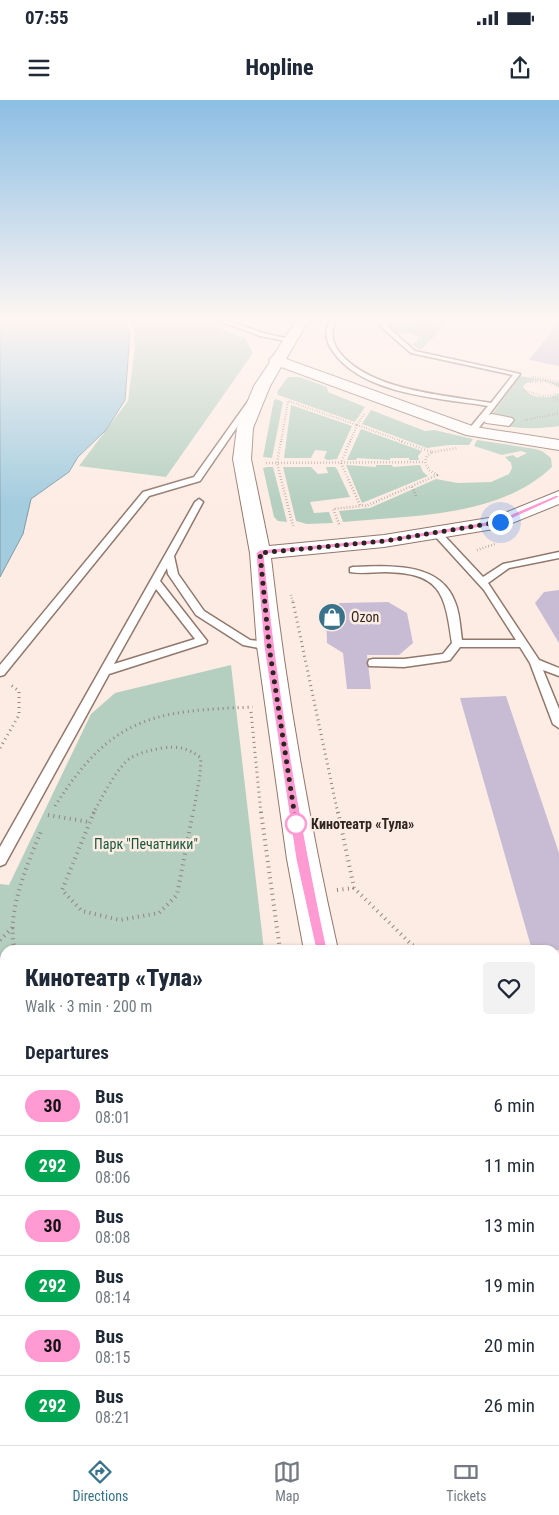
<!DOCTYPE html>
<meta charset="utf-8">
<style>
body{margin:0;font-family:"Roboto Condensed",sans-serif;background:#f2f2f3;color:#1f2937;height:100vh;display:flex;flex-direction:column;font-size:19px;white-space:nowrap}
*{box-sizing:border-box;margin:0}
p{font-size:16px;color:#747a83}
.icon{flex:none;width:28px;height:28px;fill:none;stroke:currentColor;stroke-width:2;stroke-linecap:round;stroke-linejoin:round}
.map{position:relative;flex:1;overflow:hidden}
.sheet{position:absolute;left:0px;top:845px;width:560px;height:500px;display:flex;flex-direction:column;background:#fff;border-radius:15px 15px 0 0;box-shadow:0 1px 4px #0004}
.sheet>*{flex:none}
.badge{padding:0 10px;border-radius:16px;font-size:18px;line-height:32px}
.you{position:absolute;width:25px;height:25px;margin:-12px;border:4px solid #fff;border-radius:50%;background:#1a73e8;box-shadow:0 0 0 8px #1a73e833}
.map>.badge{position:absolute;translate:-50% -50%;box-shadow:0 0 0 2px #fff}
h2{padding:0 25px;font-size:19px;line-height:45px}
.round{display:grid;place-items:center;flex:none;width:52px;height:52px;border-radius:5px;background:#f2f2f3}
.overview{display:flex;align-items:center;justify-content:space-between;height:85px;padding:0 25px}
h1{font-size:24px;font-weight:800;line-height:38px}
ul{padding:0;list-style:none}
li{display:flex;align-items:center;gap:15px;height:60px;padding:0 25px;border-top:1px solid #e0e1e3}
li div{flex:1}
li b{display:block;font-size:19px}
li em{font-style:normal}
li .badge{min-width:55px;font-weight:700;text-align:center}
.status{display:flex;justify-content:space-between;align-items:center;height:35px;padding:0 25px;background:#fff;direction:ltr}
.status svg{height:14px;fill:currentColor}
header{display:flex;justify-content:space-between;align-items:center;height:65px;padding:0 25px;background:#fff;font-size:22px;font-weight:800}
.tab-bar{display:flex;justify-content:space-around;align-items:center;height:70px;border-top:1px solid #e0e1e3;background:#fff;font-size:14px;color:#747a83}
.tab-bar a{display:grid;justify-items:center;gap:2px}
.tab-bar .on{color:#38738b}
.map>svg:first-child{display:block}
.green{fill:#b4cfbf}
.water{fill:#a3ccdf;stroke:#809aa6}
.building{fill:#c8bcd5}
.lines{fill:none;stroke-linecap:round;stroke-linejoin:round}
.service-casing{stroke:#92786c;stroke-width:3}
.pedestrian-casing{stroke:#92786c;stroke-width:2}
.minor-casing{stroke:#92786c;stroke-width:3}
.secondary-casing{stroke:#92786c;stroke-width:2}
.path-far4{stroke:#92847e;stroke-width:2;stroke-dasharray:0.5 2;stroke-linecap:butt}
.path-far3{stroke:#92847e;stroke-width:2.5;stroke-dasharray:0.5 2.5;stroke-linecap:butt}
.path-far2{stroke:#92847e;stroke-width:3;stroke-dasharray:1 4;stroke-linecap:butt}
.path-far1{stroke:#92847e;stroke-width:4;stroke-dasharray:1 4.5;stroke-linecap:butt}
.path{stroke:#92847e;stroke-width:5;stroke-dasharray:2 5.5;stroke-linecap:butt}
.service{fill:#fff;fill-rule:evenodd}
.pedestrian{fill:#fff;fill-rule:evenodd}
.minor{fill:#fff;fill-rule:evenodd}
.secondary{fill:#fff;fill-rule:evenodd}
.line{fill:#ff9ad2;stroke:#fff}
.walk{stroke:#2f2520;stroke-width:5;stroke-dasharray:0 9}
.stop-dot{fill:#fff;stroke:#ff9ad2;stroke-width:2.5}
.labels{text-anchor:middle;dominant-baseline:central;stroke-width:5;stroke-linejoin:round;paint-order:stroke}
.poi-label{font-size:14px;fill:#2f2520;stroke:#fdece4;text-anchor:start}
.stop-label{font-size:14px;font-weight:bold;fill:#2f2520;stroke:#fdece4;text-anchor:start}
.park-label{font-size:14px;fill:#17583b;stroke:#fdece4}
</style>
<div class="status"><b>07:55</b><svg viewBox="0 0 49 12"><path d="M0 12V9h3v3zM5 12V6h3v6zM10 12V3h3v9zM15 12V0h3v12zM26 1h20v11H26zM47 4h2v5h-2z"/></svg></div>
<header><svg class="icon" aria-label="menu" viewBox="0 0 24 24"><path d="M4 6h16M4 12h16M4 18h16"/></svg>Hopline<svg class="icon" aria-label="share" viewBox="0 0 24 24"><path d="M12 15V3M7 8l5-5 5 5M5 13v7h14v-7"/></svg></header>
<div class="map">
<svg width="559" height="1345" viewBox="0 0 559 1345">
<rect width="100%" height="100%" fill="#fdece4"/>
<g class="green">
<polygon points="124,218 190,218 245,238 253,253 166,377 79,366 128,301 135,246 133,228"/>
<polygon points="397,218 452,218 421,250 411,244 417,242 418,236 408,233 396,233 389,226"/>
<path d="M520,276L559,283V287C549,280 532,277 523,286C527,299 548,299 559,294V326C534,330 510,328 486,323Z"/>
<polygon points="288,277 299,277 327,287 328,292 365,307 355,322 278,295 277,292"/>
<polygon points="276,299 283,302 272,358 263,357 274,300"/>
<polygon points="291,305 352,326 337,359 327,360 324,358 327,351 315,350 311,358 284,358"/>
<polygon points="371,310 425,331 434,330 473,339 469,345 449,345 427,348 362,324"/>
<polygon points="361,329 422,351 418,356 419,360 409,360 409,358 390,358 390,360 357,358 356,360 347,360"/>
<path d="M477,340L535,349L542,351L551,358L552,367C498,418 413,415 343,422L339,411L370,408L436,379L458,383L491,382L509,374L512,368L511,363L505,357L513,355L517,358L527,353L521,351L502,355L474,346Z"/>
<polygon points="346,365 376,367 376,365 392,365 393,367 420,365 423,372 428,376 362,403"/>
<polygon points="267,367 273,367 287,422 278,421 274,417 263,368"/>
<polygon points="283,367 311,367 318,374 328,373 326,367 335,367 337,369 350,397 310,402 314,413 329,412 333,423 307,424 296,421"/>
<polygon points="231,565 264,850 5,850 5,1340 296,1340 296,1345 0,1345 0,784 9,785 91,614 115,593"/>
<polygon points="555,1149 559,1151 559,1345 479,1345 479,1340 555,1340"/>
</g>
<polygon class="water" points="0,218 121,218 124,220 130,233 125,300 106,330 78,357 69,372 31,399 23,434 0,477"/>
<g class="building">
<polygon points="559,222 559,266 529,260"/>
<polygon points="559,490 559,543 535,503 544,492"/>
<polygon points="388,502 407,513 413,543 399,555 367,555 371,589 347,589 343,553 327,543 326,513 340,503"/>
<polygon points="506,596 559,753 559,850 532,850 460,598"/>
</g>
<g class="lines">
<g class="service-casing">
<g id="service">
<polygon points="212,218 220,218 263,233 294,240 291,242 260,236"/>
<path d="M331,218H337C330,231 331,241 340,253C371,291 445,295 491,303L513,275L411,253L380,226L389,218H395L387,226L415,251L520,274L475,333H469V329L488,306C440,298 365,295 334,253C325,241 324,231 331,218Z"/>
<polygon points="251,297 257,298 200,381 149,396 4,575 0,576 0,565 143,392 194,377"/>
<path d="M199,399L203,402L174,456L178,474L204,511L250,540L269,542L274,546L269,550L243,545L196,515L168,474L167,468L160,481L207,541L206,543L109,574L5,764L0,766V747L195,402ZM156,489L195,539L114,564Z"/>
<path d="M436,429L439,430L483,477L503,464L559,452V458L509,468L488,483L539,560L559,568V576L543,570L559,609V628L553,624L530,563L520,547H460L450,560L446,561L404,567L369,566L368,563L369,560L373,559H404L443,554L452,543C445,493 441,473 385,472C373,472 361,474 350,472V468L353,467C388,466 440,461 455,502C460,514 460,527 462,540H516L484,490L433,434V430Z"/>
</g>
</g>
<g class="pedestrian-casing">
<polygon id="pedestrian" points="492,314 512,318 514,320 509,326 486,323 484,321 488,315"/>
</g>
<g class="minor-casing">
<rect id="minor" x="355" y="1340" width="44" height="5"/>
</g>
<g class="secondary-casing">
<g id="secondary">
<path d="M298,218H310L286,259L475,327L559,340V350L466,335L281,267L270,286L253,328L251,359L269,446L384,435L495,417L559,391V404L500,428L384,447L271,458C286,590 309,721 338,850H304L287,759L257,546L250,453L233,359L237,328L254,286L270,262L269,260L273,256Z"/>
<polygon points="555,1021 559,1023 559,1063 555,1061"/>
</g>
</g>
<g class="path-far4">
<path d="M413,218L414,221C420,222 428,225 433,220L431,218"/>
<polyline points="533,277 559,282"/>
<polyline points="530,282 545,281 559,287"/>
<polyline points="524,290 541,296 559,294"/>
<polyline points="553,297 559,301"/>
<polyline points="525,320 559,313"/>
<polyline points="357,325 404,342"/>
<polyline points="357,325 365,313"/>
<polyline points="281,342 288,301 357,325"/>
<polyline points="350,342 357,325"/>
</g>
<g class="path-far3">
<polyline points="281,341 277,363 293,426"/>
<polyline points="350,341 341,363 360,405 366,406 437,375 429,370 425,362 427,356 432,352 401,341"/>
<polyline points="432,352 458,348"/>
<polyline points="266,363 425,362"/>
<polyline points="412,387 417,398"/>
<polyline points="339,424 333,409 361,406"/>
<polyline points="477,450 495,444"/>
<polyline points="291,495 293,503"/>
</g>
<g class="path-far2">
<polyline points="293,502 338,714"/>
<polyline points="251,612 261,714"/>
<polyline points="0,648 19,615 19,591 11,585"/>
<path d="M55,706C112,616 153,611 253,607"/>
<path d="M93,714C101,699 118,665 132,657C142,652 151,650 162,648C179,646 188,648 201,658L200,675L193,714"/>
</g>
<g class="path-far1">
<polyline points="94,712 62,790 82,811 120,820 159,813 177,795 193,712"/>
<polyline points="261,712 280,850"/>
<polyline points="338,712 354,788 412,845 427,850"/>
<polyline points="48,715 89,722"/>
<polyline points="337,790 354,788"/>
<polyline points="0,840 13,827"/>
<path d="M15,850C5,815 28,762 42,729"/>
<polyline points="555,899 559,900"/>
<polyline points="0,976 5,965"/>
</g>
<g class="path">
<polyline points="555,1117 559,1119"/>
<polyline points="318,1340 318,1345"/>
<polyline points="468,1340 468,1345"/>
<polyline points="140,1345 144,1340"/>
</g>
<use href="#service" class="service"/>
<use href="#pedestrian" class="pedestrian"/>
<use href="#minor" class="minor"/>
<use href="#secondary" class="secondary"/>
</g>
<linearGradient id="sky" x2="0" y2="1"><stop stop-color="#8cbee4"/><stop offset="0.54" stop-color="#fef6f3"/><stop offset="1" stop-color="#fef6f3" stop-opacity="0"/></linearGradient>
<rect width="559" height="406" fill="url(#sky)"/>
<path class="line" d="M557,395L559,397L500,424L384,443L264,454C277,587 299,719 327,850L325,854L321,856L317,854L296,759L264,546L256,453L260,450L384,439L498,420Z"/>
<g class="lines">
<polyline class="walk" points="296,724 269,546 260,453 384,441 500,422"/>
</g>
<defs>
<g id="shop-disc" transform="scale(1.4375)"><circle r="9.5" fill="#38738b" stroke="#fdece4"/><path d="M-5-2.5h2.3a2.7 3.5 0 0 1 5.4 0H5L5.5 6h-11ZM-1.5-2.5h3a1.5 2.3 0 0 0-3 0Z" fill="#fff"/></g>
</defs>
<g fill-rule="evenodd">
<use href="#shop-disc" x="332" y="517"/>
</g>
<circle class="stop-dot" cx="296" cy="724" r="10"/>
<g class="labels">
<g class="poi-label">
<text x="351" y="517">Ozon</text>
</g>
<g class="stop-label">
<text x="311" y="724">Кинотеатр «Тула»</text>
</g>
<g class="park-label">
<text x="146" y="744">Парк "Печатники"</text>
</g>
</g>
</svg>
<div class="you" style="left:500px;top:422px"></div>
<section class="sheet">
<div class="overview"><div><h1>Кинотеатр «Тула»</h1><p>Walk · 3 min · 200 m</p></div><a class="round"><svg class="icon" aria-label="heart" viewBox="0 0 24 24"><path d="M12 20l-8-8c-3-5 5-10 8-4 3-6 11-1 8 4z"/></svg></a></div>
<h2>Departures</h2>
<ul>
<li><span class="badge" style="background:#ff9ad2;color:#111">30</span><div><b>Bus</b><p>08:01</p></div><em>6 min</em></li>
<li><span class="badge" style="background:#00a651;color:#fff">292</span><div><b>Bus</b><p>08:06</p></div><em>11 min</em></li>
<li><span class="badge" style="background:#ff9ad2;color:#111">30</span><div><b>Bus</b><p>08:08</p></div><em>13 min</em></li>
<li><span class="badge" style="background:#00a651;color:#fff">292</span><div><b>Bus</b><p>08:14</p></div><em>19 min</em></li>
<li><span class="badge" style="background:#ff9ad2;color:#111">30</span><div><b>Bus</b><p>08:15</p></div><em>20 min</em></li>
<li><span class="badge" style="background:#00a651;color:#fff">292</span><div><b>Bus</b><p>08:21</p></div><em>26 min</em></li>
</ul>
</section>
</div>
<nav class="tab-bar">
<a class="on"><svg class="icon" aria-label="directions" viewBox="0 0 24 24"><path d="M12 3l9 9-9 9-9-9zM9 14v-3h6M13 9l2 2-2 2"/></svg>Directions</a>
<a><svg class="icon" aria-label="map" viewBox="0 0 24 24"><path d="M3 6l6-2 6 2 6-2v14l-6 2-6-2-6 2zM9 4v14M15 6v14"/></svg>Map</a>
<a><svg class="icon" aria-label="tickets" viewBox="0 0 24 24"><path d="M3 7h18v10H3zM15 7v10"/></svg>Tickets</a>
</nav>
